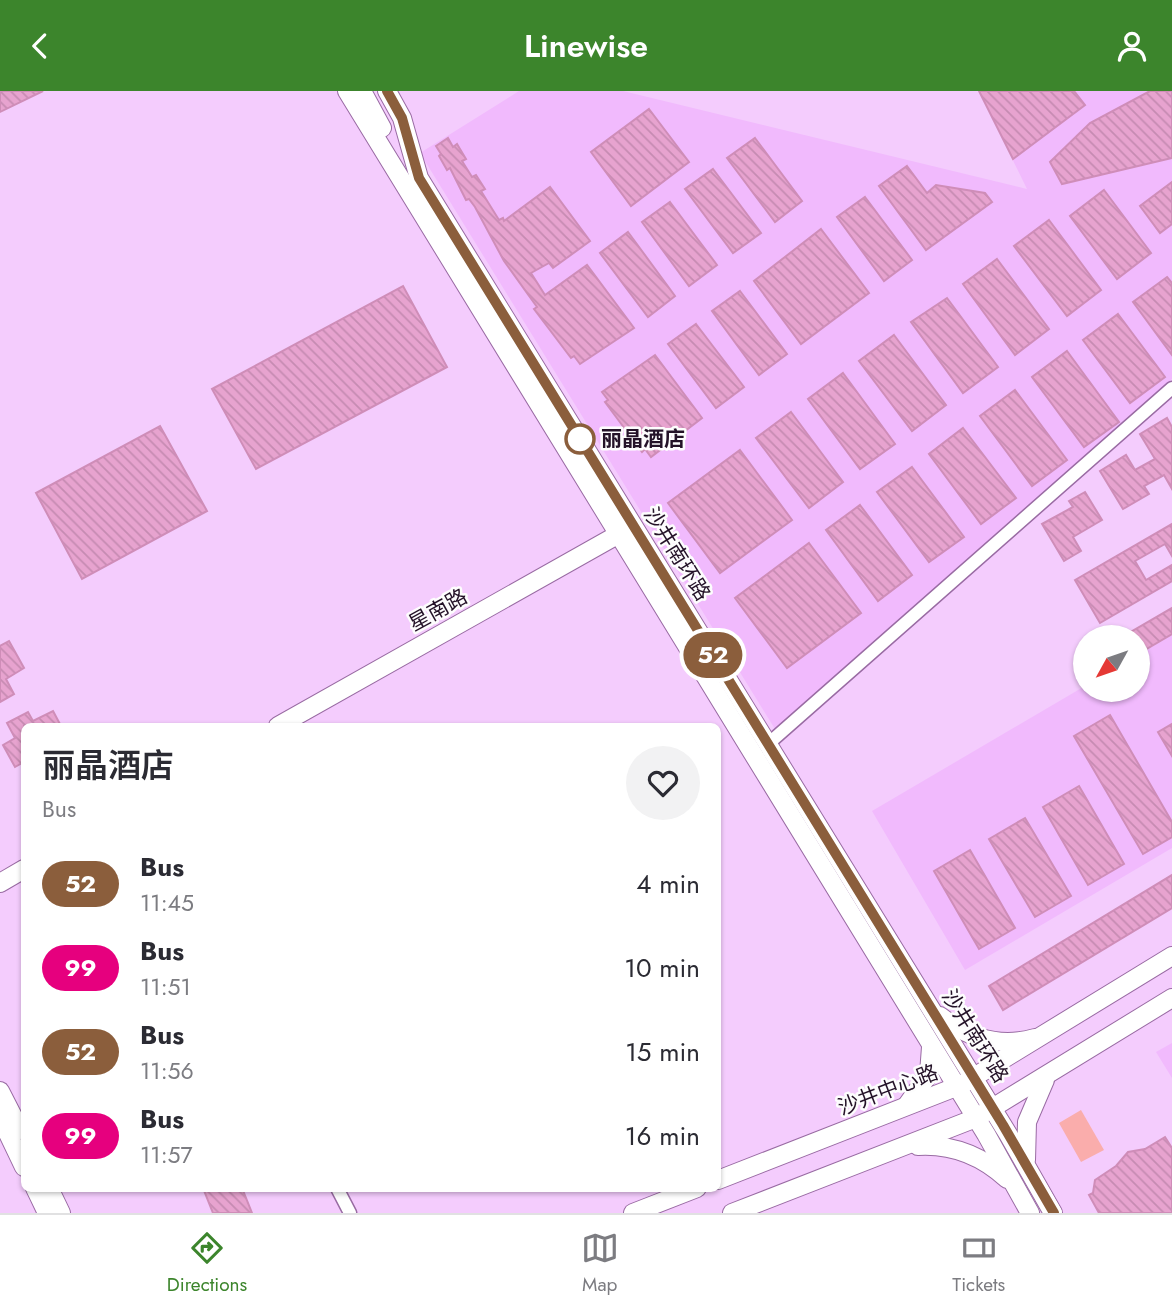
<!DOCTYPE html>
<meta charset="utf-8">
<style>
body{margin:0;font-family:Jost,"Noto Sans SC",sans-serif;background:#f2f2f3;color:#2b2b33;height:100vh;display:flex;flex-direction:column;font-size:26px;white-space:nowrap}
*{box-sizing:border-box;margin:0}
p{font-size:23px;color:#7c7c81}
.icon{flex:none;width:38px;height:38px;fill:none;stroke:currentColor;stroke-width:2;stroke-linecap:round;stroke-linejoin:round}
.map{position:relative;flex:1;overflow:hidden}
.sheet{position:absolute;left:21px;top:632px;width:700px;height:469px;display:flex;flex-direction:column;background:#fff;border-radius:10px;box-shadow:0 2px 5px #0004}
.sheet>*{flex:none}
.badge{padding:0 14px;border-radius:23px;font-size:24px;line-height:46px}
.needle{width:46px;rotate:230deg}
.controls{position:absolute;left:1073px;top:534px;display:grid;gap:14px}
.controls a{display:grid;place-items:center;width:77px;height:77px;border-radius:50%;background:#fff;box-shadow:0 2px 5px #0004;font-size:35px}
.map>.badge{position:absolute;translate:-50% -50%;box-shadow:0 0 0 4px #fff}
.round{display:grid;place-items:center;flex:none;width:74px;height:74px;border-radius:37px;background:#f2f2f3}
.head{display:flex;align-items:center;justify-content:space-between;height:119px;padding:0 21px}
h1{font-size:33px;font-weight:600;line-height:52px}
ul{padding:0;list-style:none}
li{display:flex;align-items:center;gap:21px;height:84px;padding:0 21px}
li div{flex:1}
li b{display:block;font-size:26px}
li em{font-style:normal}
li .badge{min-width:77px;font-weight:700;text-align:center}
header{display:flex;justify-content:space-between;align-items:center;height:91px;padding:0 21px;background:#3c852c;color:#fff;font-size:32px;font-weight:600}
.tab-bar{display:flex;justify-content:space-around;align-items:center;height:98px;border-top:2px solid #e1e1e2;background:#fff;font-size:19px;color:#7c7c81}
.tab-bar a{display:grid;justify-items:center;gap:4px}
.tab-bar .active{color:#3c852c}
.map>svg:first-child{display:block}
.built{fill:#f1bafd}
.park{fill:#faadac}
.building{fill:url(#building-back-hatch);stroke:#cf8db8;stroke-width:2}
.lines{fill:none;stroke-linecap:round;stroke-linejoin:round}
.street-casing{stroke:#996ba3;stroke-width:15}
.secondary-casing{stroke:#996ba3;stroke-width:20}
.street{stroke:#fff;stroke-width:12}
.secondary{stroke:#fff;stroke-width:18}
.line-casing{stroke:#fff;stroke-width:16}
.line{stroke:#8b5e3c;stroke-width:10}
.stop-dot{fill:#fff;stroke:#8b5e3c;stroke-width:3.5}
.labels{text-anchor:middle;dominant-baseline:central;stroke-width:5;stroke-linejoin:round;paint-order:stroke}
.stop-label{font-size:21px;font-weight:bold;fill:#241228;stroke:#fdfdfd;text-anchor:start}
.street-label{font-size:21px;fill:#241228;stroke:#fdfdfd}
</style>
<header><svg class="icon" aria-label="back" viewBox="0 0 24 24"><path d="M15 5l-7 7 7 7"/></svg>Linewise<svg class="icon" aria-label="person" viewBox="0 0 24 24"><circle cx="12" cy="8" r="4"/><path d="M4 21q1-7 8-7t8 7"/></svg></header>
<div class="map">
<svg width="1172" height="1122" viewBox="0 0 1172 1122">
<defs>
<pattern id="building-back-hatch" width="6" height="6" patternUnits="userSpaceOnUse" patternTransform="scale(1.75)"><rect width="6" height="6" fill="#e7a3cf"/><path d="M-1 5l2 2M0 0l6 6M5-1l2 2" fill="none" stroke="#c68bb2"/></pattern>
</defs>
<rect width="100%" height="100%" fill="#f4ccfd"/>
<g class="built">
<polygon points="519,0 623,0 1027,98 979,0 1172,0 1172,288 775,638 420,62"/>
<polygon points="1172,544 1172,757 965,879 872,720 1085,595 1085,598 1138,598 1138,564"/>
<polygon points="1172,952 1172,987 1156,961"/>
</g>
<polygon class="park" points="1081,1019 1104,1059 1081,1071 1059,1032"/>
<g class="building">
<polygon points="0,0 43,0 0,21"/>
<polygon points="979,0 1074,0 1085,14 1013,68"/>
<polygon points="1150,0 1172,0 1172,67 1062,93 1050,71 1090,32"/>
<polygon points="649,18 689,71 631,115 591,61"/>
<polygon points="448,47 453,56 457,53 466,68 462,70 472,86 476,84 485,98 481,100 499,129 503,127 504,130 550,96 590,150 553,177 549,172 531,182 545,204 587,174 634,237 580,273 574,265 571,267 534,218 537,216 504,170 475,116 469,108 466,109 450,77 447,79 439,65 441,63 436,55"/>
<polygon points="755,47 802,110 775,131 727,67"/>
<polygon points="907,75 927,102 936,94 985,102 992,111 926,159 879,95"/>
<polygon points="713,78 761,142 733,162 685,98"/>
<polygon points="1172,91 1172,133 1160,142 1140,115"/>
<polygon points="1104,99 1151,162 1117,188 1070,125"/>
<polygon points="865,106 912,169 884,190 837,126"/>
<polygon points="670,111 717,174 689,195 642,131"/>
<polygon points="1049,129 1101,199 1067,225 1014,155"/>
<polygon points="821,138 869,202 801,253 754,190"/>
<polygon points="628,141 675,205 648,226 600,162"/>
<polygon points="997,168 1049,238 1015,264 963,193"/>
<polygon points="1167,186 1172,192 1172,264 1133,211"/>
<polygon points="403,195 447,276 256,378 212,298"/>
<polygon points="740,200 787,263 759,284 712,220"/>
<polygon points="947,207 998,276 963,302 911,231"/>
<polygon points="1118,223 1165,286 1130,312 1083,249"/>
<polygon points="696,233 744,296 716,317 668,253"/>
<polygon points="894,244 946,314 912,340 859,270"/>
<polygon points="1067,260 1119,331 1084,356 1032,286"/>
<polygon points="655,264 702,327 651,366 645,358 642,361 622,334 605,311 608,309 602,301"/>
<polygon points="843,282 895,353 860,378 808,308"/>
<polygon points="1015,299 1067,369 1032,395 980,325"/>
<polygon points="791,321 843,391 809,417 756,347"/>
<polygon points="1167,327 1172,336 1172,398 1164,384 1144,395 1149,403 1123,418 1100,380 1126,364 1135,379 1155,368 1140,343"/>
<polygon points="160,335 207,420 82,488 36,402"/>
<polygon points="963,337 1016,407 981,433 929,363"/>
<polygon points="740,359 792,429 720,482 668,412"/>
<polygon points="912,376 964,446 929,471 877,401"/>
<polygon points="1085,401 1102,429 1073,446 1081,460 1064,470 1042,433 1073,416 1069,410"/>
<polygon points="860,414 912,484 878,510 826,439"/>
<polygon points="1172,433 1172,465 1165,453 1135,470 1146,489 1172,474 1172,490 1100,532 1075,489"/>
<polygon points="809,452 861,522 787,577 735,507"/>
<polygon points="1172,517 1172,543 1138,563 1138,546 1122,546"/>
<polygon points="9,550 24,577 6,588 14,603 0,611 0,555"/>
<polygon points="53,620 61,635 24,635 24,671 15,676 3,654 15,647 7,632 28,621 33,630"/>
<polygon points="1110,624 1172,731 1172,746 1143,763 1074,645"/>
<polygon points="1172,633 1172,665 1158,641"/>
<polygon points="1079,695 1124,773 1088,794 1043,716"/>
<polygon points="1025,727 1071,805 1035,826 989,748"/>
<polygon points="970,759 1015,837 979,858 934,780"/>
<polygon points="1172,784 1172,817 1003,919 989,895"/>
<polygon points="1165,1046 1172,1057 1172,1122 1099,1122 1089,1104 1093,1102 1095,1089 1116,1075 1128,1061 1145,1058"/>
<polygon points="203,1097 242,1097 252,1122 213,1122"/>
</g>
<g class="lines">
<g class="street-casing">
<g id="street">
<polyline points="768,653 1172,297"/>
<polyline points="337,1097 350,1122"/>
</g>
</g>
<g class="secondary-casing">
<g id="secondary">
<polyline points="347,0 986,1043 1030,1122"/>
<polyline points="362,0 382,37"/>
<polyline points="387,0 402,27 419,87 1008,1043 1053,1122"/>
<polyline points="278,635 619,443"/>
<polyline points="0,792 24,778"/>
<path d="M940,925C968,947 1000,957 1035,947"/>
<polyline points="0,1000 20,1039"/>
<polyline points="907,1014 929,983 931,956"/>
<polyline points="0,1026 24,1076"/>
<path d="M918,1055C952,1053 981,1064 1007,1088"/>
<polyline points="1026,1069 1027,1031 1045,989"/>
<polyline points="718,1089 961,994 1172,865"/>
<polyline points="35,1097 47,1122"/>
<polyline points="49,1097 61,1122"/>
<polyline points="633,1122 697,1097"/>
<polyline points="732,1122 976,1027 1172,907"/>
</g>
</g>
<use href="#street" class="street"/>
<use href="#secondary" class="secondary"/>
</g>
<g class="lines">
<g class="line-casing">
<polyline id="line" points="387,0 402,27 419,87 1003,1034 1054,1122"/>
</g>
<use href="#line" class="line"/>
</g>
<circle class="stop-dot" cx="580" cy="348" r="14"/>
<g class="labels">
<g class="stop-label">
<text x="601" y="348">丽晶酒店</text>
</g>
<g class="street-label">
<text transform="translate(677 463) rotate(58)">沙井南环路</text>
<text transform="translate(438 519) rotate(-29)">星南路</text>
<text transform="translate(975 945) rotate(58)">沙井南环路</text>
<text transform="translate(888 999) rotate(-21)">沙井中心路</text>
</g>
</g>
</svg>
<div class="controls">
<a><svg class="needle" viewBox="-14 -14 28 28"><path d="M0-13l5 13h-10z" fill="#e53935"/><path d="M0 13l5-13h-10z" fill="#7c7c81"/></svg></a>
</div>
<b class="badge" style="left:713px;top:564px;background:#8b5e3c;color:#fff">52</b>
<section class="sheet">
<div class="head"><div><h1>丽晶酒店</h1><p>Bus</p></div><a class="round"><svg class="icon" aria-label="heart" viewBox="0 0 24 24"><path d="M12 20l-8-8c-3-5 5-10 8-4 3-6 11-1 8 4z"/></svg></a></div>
<ul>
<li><span class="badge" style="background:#8b5e3c;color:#fff">52</span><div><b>Bus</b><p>11:45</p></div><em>4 min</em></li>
<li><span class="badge" style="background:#e6007e;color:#fff">99</span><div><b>Bus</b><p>11:51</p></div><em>10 min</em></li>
<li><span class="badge" style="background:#8b5e3c;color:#fff">52</span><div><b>Bus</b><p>11:56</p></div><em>15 min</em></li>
<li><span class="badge" style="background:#e6007e;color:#fff">99</span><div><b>Bus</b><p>11:57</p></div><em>16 min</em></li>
</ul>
</section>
</div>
<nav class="tab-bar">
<a class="active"><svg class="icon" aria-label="directions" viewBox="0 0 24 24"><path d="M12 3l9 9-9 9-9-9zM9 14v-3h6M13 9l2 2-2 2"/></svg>Directions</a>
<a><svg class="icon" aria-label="map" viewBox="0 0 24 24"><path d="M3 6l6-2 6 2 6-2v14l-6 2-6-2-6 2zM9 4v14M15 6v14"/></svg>Map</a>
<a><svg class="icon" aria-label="tickets" viewBox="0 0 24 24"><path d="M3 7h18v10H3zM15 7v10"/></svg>Tickets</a>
</nav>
